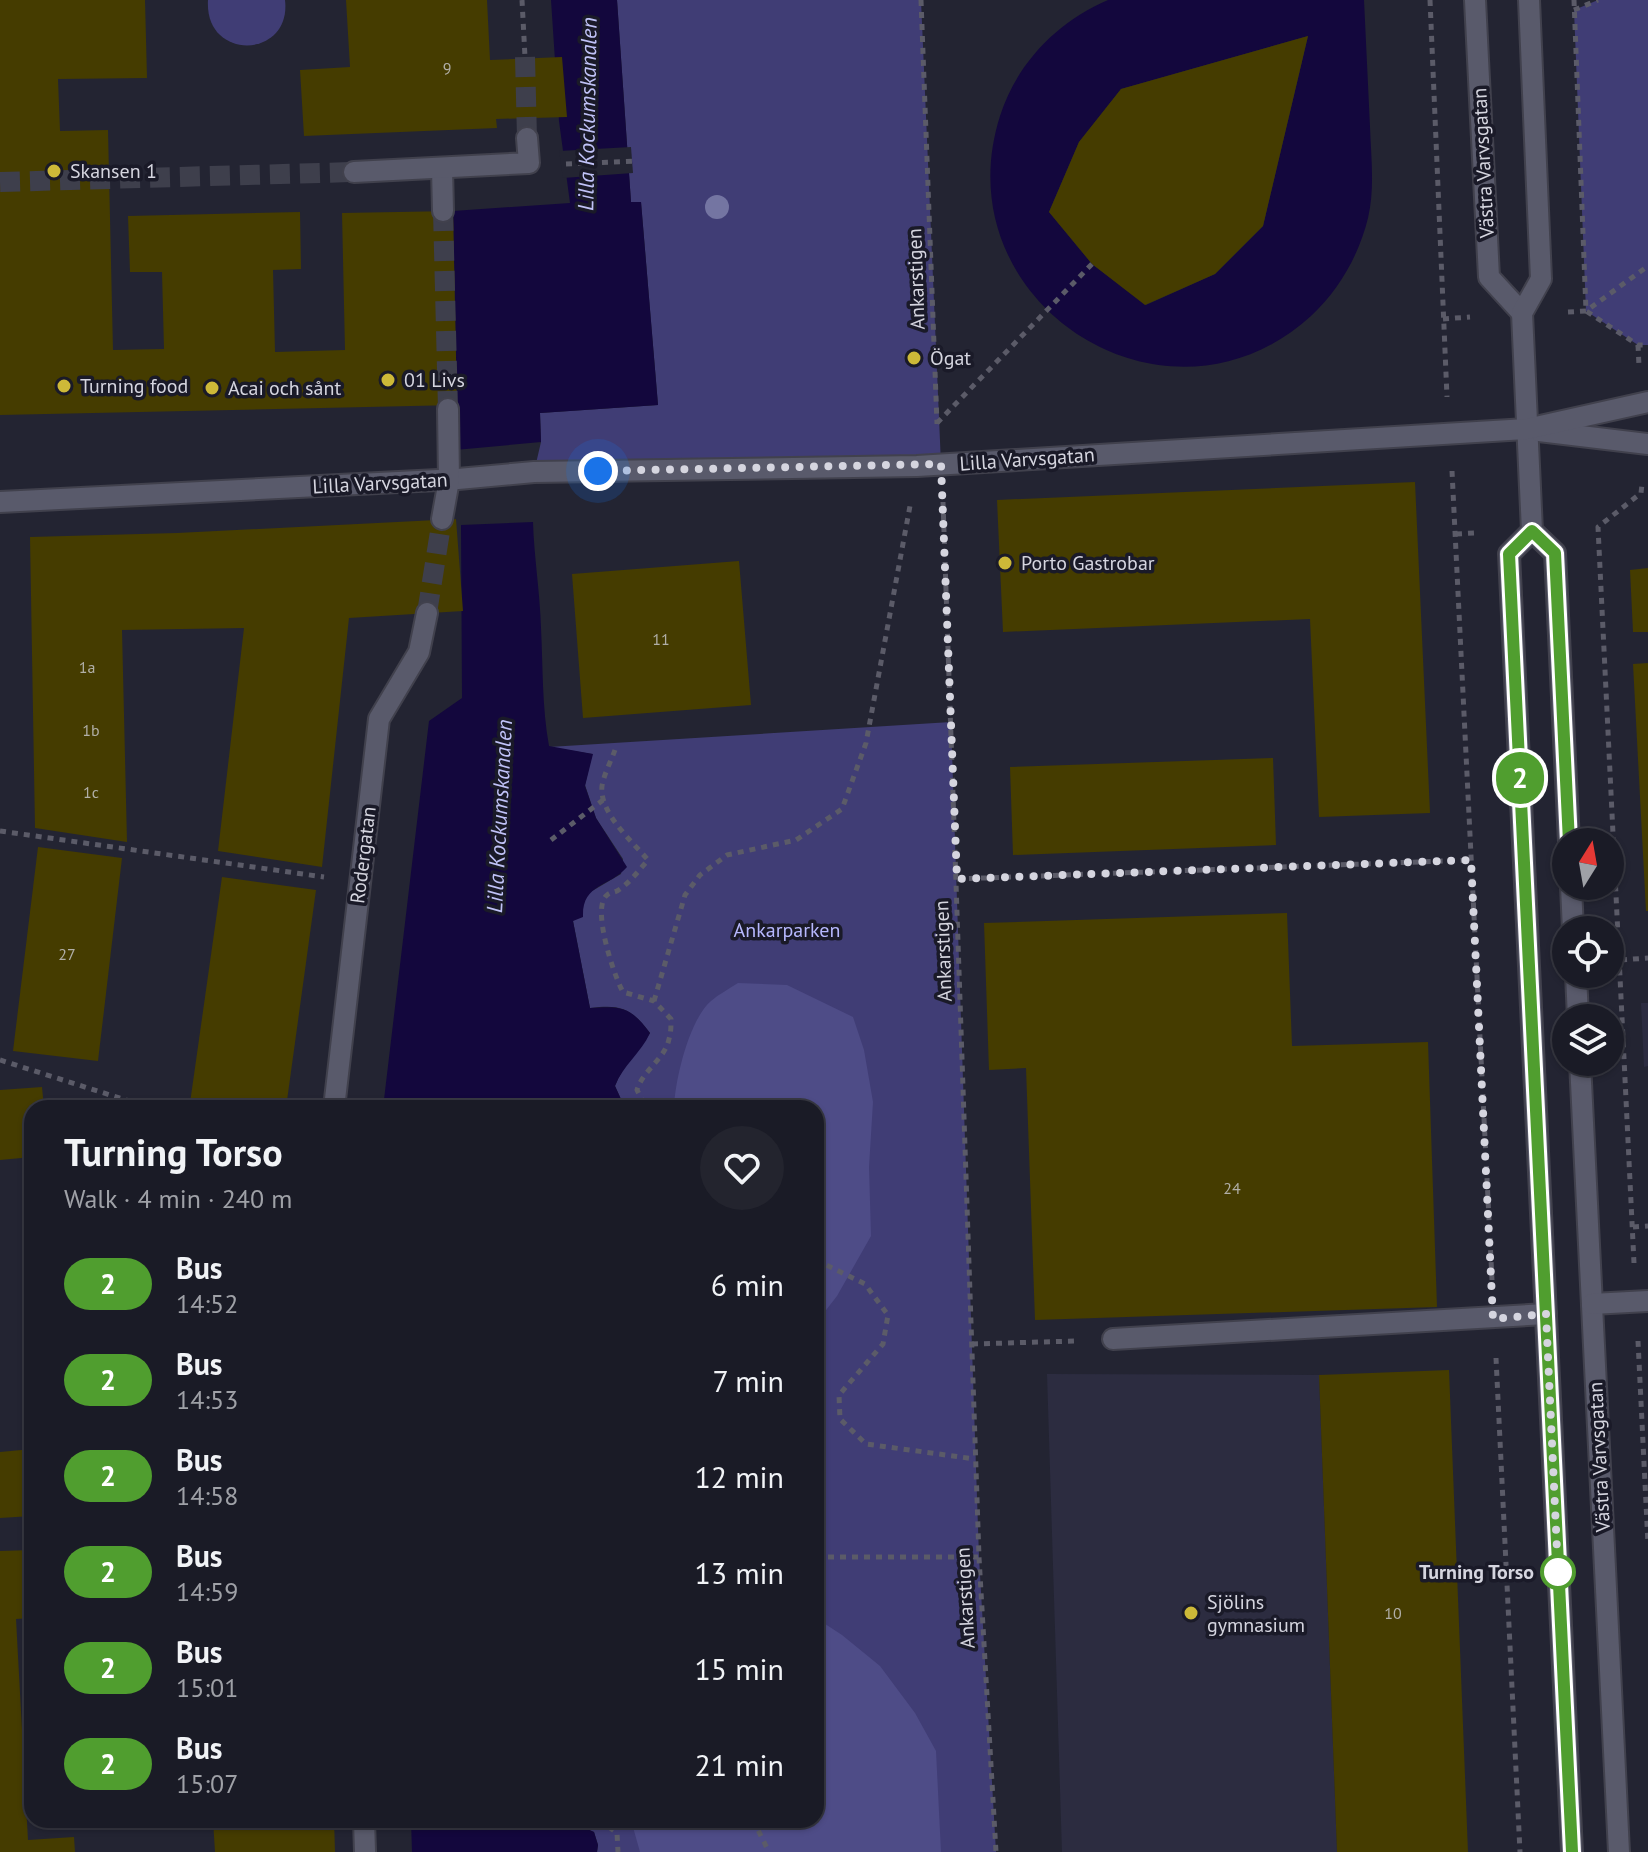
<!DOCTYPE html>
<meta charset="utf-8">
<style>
body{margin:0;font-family:"PT Sans",sans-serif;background:#23242e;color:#f1f3f6;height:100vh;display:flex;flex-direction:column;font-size:30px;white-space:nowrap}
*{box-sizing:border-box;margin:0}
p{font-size:26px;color:#9fa1a7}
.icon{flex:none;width:44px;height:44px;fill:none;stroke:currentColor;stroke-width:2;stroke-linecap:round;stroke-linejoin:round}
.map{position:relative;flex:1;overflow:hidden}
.drawer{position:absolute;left:24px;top:1100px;width:800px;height:728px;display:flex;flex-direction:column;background:#1a1b26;border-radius:24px;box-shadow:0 2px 6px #0004,0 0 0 2px #383943}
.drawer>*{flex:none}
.badge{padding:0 16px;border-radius:26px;font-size:28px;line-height:52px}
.needle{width:52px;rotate:11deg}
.buttons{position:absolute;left:1552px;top:828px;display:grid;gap:16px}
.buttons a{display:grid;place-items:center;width:72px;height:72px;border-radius:50%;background:#1a1b26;box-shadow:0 2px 6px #0004,0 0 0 2px #383943;font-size:40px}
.you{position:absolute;width:40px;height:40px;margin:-20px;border:6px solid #fff;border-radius:50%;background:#1a73e8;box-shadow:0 0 0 12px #1a73e833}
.map>.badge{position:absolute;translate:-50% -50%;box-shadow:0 0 0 4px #fff}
.round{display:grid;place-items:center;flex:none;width:84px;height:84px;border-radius:42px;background:#23242e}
.head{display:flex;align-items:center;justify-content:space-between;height:136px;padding:0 40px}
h1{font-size:38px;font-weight:700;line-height:60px}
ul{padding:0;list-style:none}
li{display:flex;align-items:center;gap:24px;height:96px;padding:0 40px}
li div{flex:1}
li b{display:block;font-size:30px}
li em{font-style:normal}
li .badge{min-width:88px;font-weight:700;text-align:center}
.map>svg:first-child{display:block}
.built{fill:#2c2c40}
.green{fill:#403d75}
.forest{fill:#4e4c87}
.water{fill:#13073d;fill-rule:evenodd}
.pier{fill:#232432}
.building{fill:#453c00}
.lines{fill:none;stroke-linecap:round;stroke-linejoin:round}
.street-tunnel{stroke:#3e3f4c;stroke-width:20;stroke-dasharray:20 10;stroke-linecap:butt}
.lane-casing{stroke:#41414d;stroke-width:24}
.street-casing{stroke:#41414d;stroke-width:24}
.path{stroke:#5b5b68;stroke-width:5;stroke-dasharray:6 6;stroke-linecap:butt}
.lane{stroke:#595a6b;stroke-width:20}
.street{stroke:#595a6b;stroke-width:20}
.tree{fill:#7475a2}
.line-casing{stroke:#fff;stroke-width:18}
.line{stroke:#509e2f;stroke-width:12}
.walk{stroke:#d5d5df;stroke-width:8;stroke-dasharray:0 14.4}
.poi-dot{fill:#cdb938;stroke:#1a1a28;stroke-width:3}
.stop-dot{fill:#fff;stroke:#509e2f;stroke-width:4}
.labels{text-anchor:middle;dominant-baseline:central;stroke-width:7;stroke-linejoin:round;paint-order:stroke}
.number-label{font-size:16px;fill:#b1afa7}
.street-label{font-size:20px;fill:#d5d5df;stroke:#1a1a28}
.poi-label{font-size:20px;fill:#d5d5df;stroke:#1a1a28;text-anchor:start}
.park-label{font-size:20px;fill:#b7b8fe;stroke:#1a1a28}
.stop-label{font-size:20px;font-weight:bold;fill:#d5d5df;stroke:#1a1a28;text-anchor:end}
.water-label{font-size:22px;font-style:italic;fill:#c0c2f7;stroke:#1a1a28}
</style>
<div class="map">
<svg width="1648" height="1852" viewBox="0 0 1648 1852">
<rect width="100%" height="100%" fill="#232432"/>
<g class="built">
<polygon points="1641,1003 1648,1003 1648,1066 1644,1067"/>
<polygon points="1047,1374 1319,1375 1337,1852 1062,1852"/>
</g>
<g class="green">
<path d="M208,0H285C292,59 204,62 208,0Z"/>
<polygon points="617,0 921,0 941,464 534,472 541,442 540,413 658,405 641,202 631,202"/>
<polygon points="1598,0 1648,0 1648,345 1638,345 1586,311 1574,10"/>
<path d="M951,722L979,1557L996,1852H597L598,1845L594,1832L580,1826L575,1820H816V1108H625L615,1086C622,1066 639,1051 650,1033C631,1008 621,1004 590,1008L573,921L587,894L621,874L623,859L596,818L585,785L592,754L549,747Z"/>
</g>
<g class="forest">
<path d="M738,983L787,985L853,1017L864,1050L873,1102L869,1167L871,1236L837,1296L816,1323V1108H674C675,1080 689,1020 711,1001C719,994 729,989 738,983Z"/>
<polygon points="816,1618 842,1635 880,1666 915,1713 936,1751 941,1852 640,1852 631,1820 816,1820"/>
</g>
<g class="water">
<polygon points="551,0 617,0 631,202 641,202 658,405 540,413 541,442 455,450 457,405 453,211 570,203 559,121"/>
<path d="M1108,0H1364C1366,42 1368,85 1370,127C1371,157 1375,188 1368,218C1359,255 1339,290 1311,316C1166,448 941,302 1000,116C1017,63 1057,22 1108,0ZM1308,36L1263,226L1215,274L1146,305L1092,264L1049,212L1079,142L1121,89Z"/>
<path d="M533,522C534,557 540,592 541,628C543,668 542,707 549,746L593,754L585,786L596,818L627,867C609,888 582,883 583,917L573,921L590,1008C621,1006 630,1006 650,1033C641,1053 623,1065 615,1086L625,1108H383L429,721L462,698L461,525Z"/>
<polygon points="411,1820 575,1820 580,1826 594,1832 598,1845 597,1852 412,1852"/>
</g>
<polygon class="pier" points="631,147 633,173 563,178 559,151"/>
<g class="building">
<polygon points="0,0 145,0 147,78 58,79 60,131 108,130 113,350 164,349 162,272 130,272 128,216 300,212 301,269 273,270 275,352 345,350 342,213 453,211 457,405 0,415"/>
<polygon points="346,0 487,0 490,60 562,57 567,117 496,119 497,128 304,136 300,70 350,67"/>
<polygon points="1308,36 1263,226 1215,274 1145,305 1092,264 1049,212 1079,142 1121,89"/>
<polygon points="1415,482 1430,813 1319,817 1310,619 1003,632 997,500"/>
<polygon points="456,519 463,611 349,618 322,867 218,851 244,628 122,630 127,842 35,828 30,537 177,533"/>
<polygon points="739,561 751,705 583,718 572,574"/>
<polygon points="1648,568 1648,632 1633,632 1630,570"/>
<polygon points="1648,663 1648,911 1646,911 1633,664"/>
<polygon points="1273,758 1276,845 1013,855 1010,767"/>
<polygon points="38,847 122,858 98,1061 13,1051"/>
<polygon points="222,877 316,890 286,1108 228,1108 190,1103"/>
<polygon points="1287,913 1292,1046 1428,1042 1437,1307 1035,1320 1026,1068 989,1070 984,923"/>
<polygon points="42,1087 44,1108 32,1108 32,1157 0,1160 0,1090"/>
<polygon points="1449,1370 1468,1852 1337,1852 1319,1375"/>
<polygon points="32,1449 32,1516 0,1518 0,1452"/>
<polygon points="32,1550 32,1618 16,1619 28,1840 74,1837 75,1852 0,1852 0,1551"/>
<polygon points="213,1820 334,1820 335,1852 215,1852"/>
</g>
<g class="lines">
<g class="street-tunnel">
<polyline points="525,57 527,138"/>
<polyline points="0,182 354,172"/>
<polyline points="443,211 448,409"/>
<polyline points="427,613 442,519"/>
</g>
<g class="lane-casing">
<polyline id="lane" points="1113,1339 1546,1314"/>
</g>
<g class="street-casing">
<g id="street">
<polyline points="1475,0 1489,277 1522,313"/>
<polyline points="1529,0 1541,279 1522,313 1532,531 1555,553 1569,842"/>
<polyline points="442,168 443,211"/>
<polyline points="354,172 529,163 527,138"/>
<polyline points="1539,431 1648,444"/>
<polyline points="0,502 458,479 534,472 917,466 1527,429 1648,402"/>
<polyline points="442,519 449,480 448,409"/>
<polyline points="1532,531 1509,554 1572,1852"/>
<polyline points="1571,886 1573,930"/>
<polyline points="1576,974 1578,1018"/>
<polyline points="1580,1062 1619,1852"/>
<polyline points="334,1108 379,719 419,652 427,613"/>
<polyline points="1592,1304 1648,1301"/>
<polyline points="364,1820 365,1852"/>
</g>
</g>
<g class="path">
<polyline points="522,0 525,57"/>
<polyline points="921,0 937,424"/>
<polyline points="1430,0 1447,397"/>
<polyline points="1574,0 1586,311 1638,345 1648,345"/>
<polyline points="1574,10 1598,0"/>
<polyline points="566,164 637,161"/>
<polyline points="1568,312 1586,311 1648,266"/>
<polyline points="1443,319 1470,317"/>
<polyline points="1638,345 1639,366"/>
<polyline points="937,423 1092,264"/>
<polyline points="1452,471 1492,1280"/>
<polyline points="943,502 979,1557 996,1852"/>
<polyline points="1456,534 1475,533"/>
<path d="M615,750C611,761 604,774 602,786C599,813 632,841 648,860C639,870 629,884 617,891C612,893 610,892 606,896C592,910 614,976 623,992L654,1001L671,1019C671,1026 671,1033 669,1039C665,1059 643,1070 637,1090L646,1108"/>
<polyline points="0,831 324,877"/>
<polyline points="551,840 603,800"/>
<polyline points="957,879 1471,860"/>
<polyline points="1621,960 1648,958"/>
<polyline points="654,1001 685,895 700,875 727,855 796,840 842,809 866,743 910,506"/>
<polyline points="0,1060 151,1108"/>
<polyline points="1633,1227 1648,1226"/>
<polyline points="816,1260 865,1284 888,1315 883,1344 839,1395 840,1419 866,1444 975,1459"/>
<polyline points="1634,1263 1598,527 1641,493 1642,484"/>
<polyline points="1638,1341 1648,1544"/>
<polyline points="972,1344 1075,1341"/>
<polyline points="1496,1358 1520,1852"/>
<polyline points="816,1557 979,1557"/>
<polyline points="599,1820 617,1833 618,1852"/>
<polyline points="753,1820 769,1852"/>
</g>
<use href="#lane" class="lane"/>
<use href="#street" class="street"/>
</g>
<circle class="tree" cx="717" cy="207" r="12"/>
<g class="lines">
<g class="line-casing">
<polyline id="line" points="1569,842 1555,553 1532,531 1509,554 1572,1852"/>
</g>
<use href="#line" class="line"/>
<polyline class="walk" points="598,471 941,464 957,879 1471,860 1493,1319 1546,1314 1558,1572"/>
</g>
<g class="poi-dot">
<circle cx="54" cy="171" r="8"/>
<circle cx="914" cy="358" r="8"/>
<circle cx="388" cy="380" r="8"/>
<circle cx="64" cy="386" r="8"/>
<circle cx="212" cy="388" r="8"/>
<circle cx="1005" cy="563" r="8"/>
<circle cx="1191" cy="1613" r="8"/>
</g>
<circle class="stop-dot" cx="1558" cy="1572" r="16"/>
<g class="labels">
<g class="number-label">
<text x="447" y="68">9</text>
<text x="661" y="639">11</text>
<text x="87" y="667">1a</text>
<text x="91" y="730">1b</text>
<text x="91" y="792">1c</text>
<text x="67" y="954">27</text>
<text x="1232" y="1188">24</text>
<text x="1393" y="1613">10</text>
</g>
<g class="street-label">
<text transform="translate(1483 163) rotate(-93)">Västra Varvsgatan</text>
<text transform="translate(916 279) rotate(-92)">Ankarstigen</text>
<text transform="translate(1027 459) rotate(-4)">Lilla Varvsgatan</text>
<text transform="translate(380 483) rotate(-3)">Lilla Varvsgatan</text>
<text transform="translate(363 855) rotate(-83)">Rodergatan</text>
<text transform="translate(943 951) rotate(-92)">Ankarstigen</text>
<text transform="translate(1599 1457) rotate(-93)">Västra Varvsgatan</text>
<text transform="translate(965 1598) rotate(-93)">Ankarstigen</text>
</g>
<g class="poi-label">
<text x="70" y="171">Skansen 1</text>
<text x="930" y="358">Ögat</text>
<text x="404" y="380">01 Livs</text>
<text x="80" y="386">Turning food</text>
<text x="228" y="388">Acai och sånt</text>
<text x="1021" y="563">Porto Gastrobar</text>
<text x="1207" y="1602">Sjölins<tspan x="1207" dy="23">gymnasium</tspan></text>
</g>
<g class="park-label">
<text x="787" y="930">Ankarparken</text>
</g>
<g class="stop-label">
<text x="1534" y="1572">Turning Torso</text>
</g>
<g class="water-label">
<text transform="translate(587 114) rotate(-89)">Lilla Kockumskanalen</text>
<text transform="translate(499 816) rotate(-87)">Lilla Kockumskanalen</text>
</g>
</g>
</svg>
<div class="buttons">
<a><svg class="needle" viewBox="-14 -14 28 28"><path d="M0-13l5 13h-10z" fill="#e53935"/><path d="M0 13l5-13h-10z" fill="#9fa1a7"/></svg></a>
<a><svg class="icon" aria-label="locate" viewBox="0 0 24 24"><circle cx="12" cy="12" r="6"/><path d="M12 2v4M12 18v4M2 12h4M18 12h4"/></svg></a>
<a><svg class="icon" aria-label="layers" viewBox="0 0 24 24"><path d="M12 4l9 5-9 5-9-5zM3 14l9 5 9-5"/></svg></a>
</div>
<div class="you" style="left:598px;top:471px"></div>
<b class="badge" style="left:1520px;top:778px;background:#509e2f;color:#fff">2</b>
<section class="drawer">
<div class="head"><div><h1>Turning Torso</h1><p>Walk · 4 min · 240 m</p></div><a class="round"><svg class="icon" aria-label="heart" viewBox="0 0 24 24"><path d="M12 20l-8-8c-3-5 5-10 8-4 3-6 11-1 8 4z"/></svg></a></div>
<ul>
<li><span class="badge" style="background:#509e2f;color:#fff">2</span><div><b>Bus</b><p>14:52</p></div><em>6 min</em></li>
<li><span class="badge" style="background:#509e2f;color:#fff">2</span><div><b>Bus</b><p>14:53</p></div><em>7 min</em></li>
<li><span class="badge" style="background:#509e2f;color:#fff">2</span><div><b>Bus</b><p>14:58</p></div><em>12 min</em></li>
<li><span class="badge" style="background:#509e2f;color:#fff">2</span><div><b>Bus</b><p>14:59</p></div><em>13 min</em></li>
<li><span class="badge" style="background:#509e2f;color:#fff">2</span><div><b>Bus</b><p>15:01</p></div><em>15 min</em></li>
<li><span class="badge" style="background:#509e2f;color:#fff">2</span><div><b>Bus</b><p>15:07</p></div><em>21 min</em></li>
</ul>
</section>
</div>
